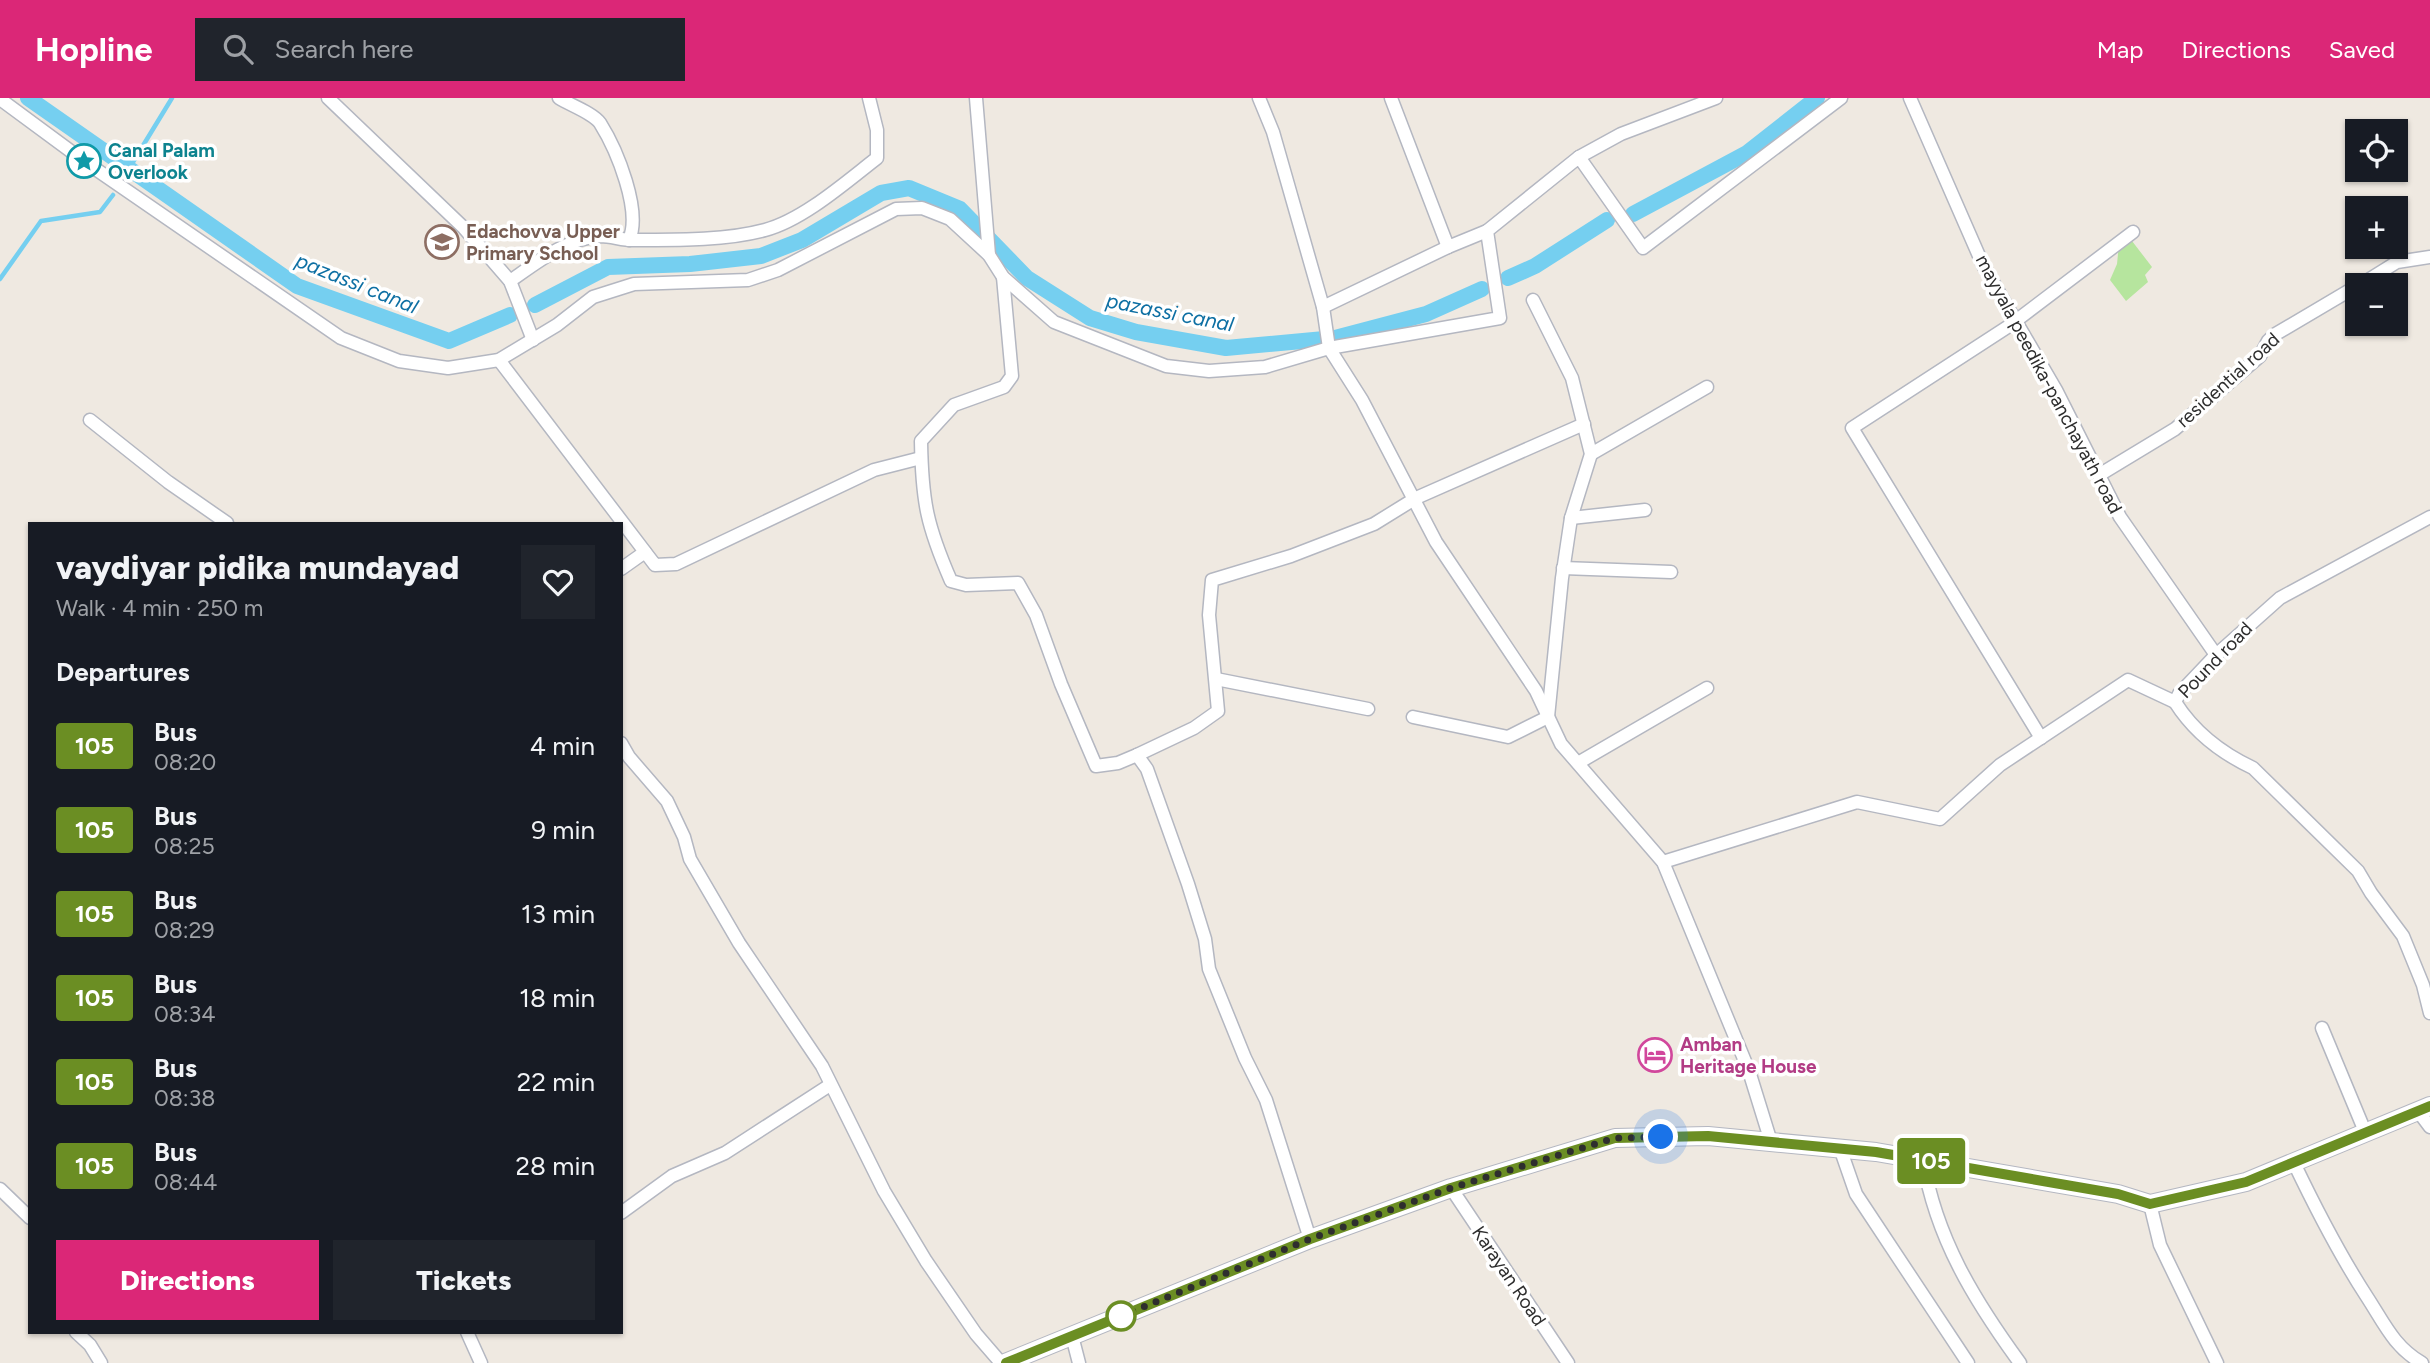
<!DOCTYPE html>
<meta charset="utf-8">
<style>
body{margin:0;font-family:Figtree,sans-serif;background:#20242c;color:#f1f3f6;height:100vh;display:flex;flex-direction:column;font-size:26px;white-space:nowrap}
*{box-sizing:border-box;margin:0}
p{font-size:23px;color:#9ea1a6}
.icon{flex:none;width:38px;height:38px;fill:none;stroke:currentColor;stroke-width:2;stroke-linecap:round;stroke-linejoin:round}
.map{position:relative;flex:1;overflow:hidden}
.panel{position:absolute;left:28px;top:424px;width:595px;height:812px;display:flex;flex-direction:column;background:#171b24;border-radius:0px;box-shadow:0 2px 5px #0004}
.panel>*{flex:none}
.badge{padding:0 14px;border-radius:5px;font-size:24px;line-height:46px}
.controls{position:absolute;left:2345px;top:21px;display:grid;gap:14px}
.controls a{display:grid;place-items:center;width:63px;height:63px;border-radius:0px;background:#171b24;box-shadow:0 2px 5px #0004;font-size:35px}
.you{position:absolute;width:35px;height:35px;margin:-18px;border:5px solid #fff;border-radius:50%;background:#1a73e8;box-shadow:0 0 0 10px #1a73e833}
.map>.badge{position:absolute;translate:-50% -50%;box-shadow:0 0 0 4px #fff}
h2{padding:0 28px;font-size:26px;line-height:63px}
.round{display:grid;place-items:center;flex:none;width:74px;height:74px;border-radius:0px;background:#20242c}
.headline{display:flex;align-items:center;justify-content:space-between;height:119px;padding:0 28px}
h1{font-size:33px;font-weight:800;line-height:52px}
.primary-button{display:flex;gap:14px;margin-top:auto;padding:14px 28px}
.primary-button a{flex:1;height:80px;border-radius:0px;background:#db2777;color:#fff;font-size:28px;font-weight:800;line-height:80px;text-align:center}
.primary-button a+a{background:#20242c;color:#f1f3f6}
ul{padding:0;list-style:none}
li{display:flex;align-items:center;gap:21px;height:84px;padding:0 28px}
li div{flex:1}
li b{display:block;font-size:26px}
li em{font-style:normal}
li .badge{min-width:77px;font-weight:700;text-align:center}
header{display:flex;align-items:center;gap:42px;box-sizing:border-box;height:98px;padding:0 35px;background:#db2777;color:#fff}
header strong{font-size:33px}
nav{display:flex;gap:38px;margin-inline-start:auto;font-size:24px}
.search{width:490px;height:63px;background:#20242c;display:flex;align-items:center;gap:18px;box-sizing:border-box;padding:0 24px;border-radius:0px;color:#9ea1a6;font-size:26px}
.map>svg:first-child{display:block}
.green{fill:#b6e59e}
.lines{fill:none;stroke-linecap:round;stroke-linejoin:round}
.stream{stroke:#75cff0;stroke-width:4.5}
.canal{stroke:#75cff0;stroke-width:16}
.minor-casing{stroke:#b4b7c1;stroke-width:15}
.secondary-casing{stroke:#b4b7c1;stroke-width:20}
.minor{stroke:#fff;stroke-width:12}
.secondary{stroke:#fff;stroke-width:18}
.line-casing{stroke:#fff;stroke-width:16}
.line{stroke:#6b8e23;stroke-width:10}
.walk{stroke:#2e2e2e;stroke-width:7;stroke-dasharray:0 12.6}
.stop-dot{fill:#fff;stroke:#6b8e23;stroke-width:3.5}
.labels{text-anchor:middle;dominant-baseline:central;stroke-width:7;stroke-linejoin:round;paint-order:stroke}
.culture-label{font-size:19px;font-weight:bold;fill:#0d838f;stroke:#fff;text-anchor:start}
.education-label{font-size:19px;font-weight:bold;fill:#785e54;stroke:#fff;text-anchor:start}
.street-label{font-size:19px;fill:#2e2e2e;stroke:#fff}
.hotel-label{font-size:19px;font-weight:bold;fill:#b23c85;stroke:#fff;text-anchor:start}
.water-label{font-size:21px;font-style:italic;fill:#0d6fa3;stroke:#fff}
</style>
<header>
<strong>Hopline</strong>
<div class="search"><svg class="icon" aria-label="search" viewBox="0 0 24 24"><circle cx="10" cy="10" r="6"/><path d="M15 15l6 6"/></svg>Search here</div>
<nav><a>Map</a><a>Directions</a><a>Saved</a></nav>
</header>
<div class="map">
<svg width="2430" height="1265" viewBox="0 0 2430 1265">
<rect width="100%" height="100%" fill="#efe9e1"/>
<polygon class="green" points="2132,143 2152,169 2145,177 2148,184 2126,203 2110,182 2117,166 2119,146"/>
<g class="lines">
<g class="stream">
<polyline points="133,64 172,0"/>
<polyline points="0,181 41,123 100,114 113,97"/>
</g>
<g class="canal">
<polyline points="28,0 297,188 449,243 510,217"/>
<polyline points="1633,116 1747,55 1817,0"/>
<polyline points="1508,180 1535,168 1607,122"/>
<polyline points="535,207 608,169 690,166 761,158 802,142 881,95 909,90 960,111 1027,180 1090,220 1136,234 1226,250 1335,240 1426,216 1482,191"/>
</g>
<g class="minor-casing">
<g id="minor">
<polyline points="328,0 464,130 510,183 533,242"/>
<path d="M559,0C570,7 593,15 600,25C617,52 642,113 629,142"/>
<polyline points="976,0 989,157"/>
<polyline points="1259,0 1273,34 1323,209 1329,250 1500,220 1487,133 1579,59 1643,150 1841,0"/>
<polyline points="1391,0 1448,149 1487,133"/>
<polyline points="1910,0 1983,167 2056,292 2120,419 2216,557"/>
<polyline points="0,1 84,63 341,240 399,263 448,270 499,262 557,227 593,199 634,186 748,182 778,172 896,111 922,110 950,121 989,157 1003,179 1054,224 1166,268 1209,273 1265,269 1329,250 1362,302 1436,444 1536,593 1561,646 1663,764 1749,973 1771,1044"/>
<polyline points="1579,59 1621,36 1716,0"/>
<path d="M1003,179L1012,278L1004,289L954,307L921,343C922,404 927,428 951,483L966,487L1018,485L1036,517L1061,586L1096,668L1118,665L1137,657L1147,671L1188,786L1205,841L1209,871L1245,960L1266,1002L1310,1141"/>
<path d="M510,183C536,165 567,140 600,138C611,138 622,142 632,142C674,142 724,143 765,132C803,122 846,84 877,60V32L869,0"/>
<polyline points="2360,187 2397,164 2430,159"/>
<polyline points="1323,209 1448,149"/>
<polyline points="499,262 655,467 676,466 874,372 921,360"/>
<polyline points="90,322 168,384 227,425"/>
<polyline points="1591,356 1707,289"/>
<polyline points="2099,377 2175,331 2260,258 2268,243 2274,237 2357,188"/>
<path d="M2430,419L2280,500L2216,557L2179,596L2175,604C2194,634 2221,655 2253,670L2358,773L2371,795L2403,838L2423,887L2430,915"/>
<polyline points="1571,420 1645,412"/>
<polyline points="1563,470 1671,474"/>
<polyline points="621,471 645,454"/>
<polyline points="1216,581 1368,611"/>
<polyline points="1413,619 1508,639 1548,619 1562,480 1571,420 1591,356 1572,280 1533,202"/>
<polyline points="2041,640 1852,330 2009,228 2133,134"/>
<polyline points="621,645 629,659 667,703 684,739 690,761 739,845 822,968 884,1093 926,1163 976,1236 1001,1265"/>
<polyline points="1137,657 1194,630 1218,613 1209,517 1212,482 1291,458 1374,426 1416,400 1584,326"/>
<polyline points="1578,665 1707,590"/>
<polyline points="1663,764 1857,704 1940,721 2000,667 2128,582 2175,604"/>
<polyline points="2322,930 2366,1036"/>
<polyline points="2418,1013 2430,1029"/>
<polyline points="1840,1050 1856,1096 1968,1265"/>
<path d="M1923,1062C1936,1140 1974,1202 2020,1265"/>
<path d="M2294,1065C2316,1111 2339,1156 2367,1199C2384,1225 2394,1249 2422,1265"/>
<polyline points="1451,1090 1568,1265"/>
<polyline points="0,1091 30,1120"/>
<polyline points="2150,1106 2160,1147 2217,1265"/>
<polyline points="621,1115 672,1078 725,1055 830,987"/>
<polyline points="76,1234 90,1247 101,1265"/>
<polyline points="467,1234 481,1265"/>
<polyline points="1072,1238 1079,1265"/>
</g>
</g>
<g class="secondary-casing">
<polyline id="secondary" points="1005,1265 1310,1141 1451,1090 1615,1040 1708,1038 1876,1054 2118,1096 2150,1106 2246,1084 2430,1008"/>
</g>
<use href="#minor" class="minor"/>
<use href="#secondary" class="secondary"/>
</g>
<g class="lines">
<g class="line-casing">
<polyline id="line" points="1006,1265 1310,1141 1451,1090 1615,1040 1708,1038 1876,1054 2118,1096 2150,1106 2246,1084 2430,1008"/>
</g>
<use href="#line" class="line"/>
<polyline class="walk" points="1121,1218 1310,1141 1451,1090 1615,1040 1661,1039"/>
</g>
<defs>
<g id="sight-ring" transform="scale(1.75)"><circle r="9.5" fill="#fff" stroke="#0f9aa8" stroke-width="1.5"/><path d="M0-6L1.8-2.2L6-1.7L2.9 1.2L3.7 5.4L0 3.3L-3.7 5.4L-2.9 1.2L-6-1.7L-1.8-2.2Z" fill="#0f9aa8"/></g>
<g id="school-ring" transform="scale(1.75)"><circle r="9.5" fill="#fff" stroke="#8d6e63" stroke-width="1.5"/><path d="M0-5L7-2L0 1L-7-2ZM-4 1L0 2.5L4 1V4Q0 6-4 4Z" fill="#8d6e63"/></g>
<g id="hotel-ring" transform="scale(1.75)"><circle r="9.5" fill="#fff" stroke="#d1479c" stroke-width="1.5"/><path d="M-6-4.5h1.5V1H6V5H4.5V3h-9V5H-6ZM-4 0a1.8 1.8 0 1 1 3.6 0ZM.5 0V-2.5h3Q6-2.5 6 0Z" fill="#d1479c"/></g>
</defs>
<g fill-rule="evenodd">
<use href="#sight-ring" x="84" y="63"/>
<use href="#school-ring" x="442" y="144"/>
<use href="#hotel-ring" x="1655" y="957"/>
</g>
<circle class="stop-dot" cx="1121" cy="1218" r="14"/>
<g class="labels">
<g class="culture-label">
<text x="108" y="52">Canal Palam<tspan x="108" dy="22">Overlook</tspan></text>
</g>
<g class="education-label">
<text x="466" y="133">Edachovva Upper<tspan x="466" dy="22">Primary School</tspan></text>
</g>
<g class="street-label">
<text transform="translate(2228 282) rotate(-42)">residential road</text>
<text transform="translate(2049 286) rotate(62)">mayyala peedika-panchayath road</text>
<text transform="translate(2215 562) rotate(-46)">Pound road</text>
<text transform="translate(1509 1178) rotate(56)">Karayan Road</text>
</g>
<g class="hotel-label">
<text x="1680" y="946">Amban<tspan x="1680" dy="22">Heritage House</tspan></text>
</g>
<g class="water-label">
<text transform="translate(357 185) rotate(22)">pazassi canal</text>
<text transform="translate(1170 214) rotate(11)">pazassi canal</text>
</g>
</g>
</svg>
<div class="controls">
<a><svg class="icon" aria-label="locate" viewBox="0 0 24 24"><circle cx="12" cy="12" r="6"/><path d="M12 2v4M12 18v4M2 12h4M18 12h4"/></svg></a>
<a>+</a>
<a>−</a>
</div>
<div class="you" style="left:1661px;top:1039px"></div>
<b class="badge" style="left:1931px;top:1063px;background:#6b8e23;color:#fff">105</b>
<section class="panel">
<div class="headline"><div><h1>vaydiyar pidika mundayad</h1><p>Walk · 4 min · 250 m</p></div><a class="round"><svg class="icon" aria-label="heart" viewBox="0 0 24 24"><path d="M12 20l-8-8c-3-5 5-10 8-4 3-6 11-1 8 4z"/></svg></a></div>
<h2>Departures</h2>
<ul>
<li><span class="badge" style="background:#6b8e23;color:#fff">105</span><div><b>Bus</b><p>08:20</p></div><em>4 min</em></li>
<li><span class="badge" style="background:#6b8e23;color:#fff">105</span><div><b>Bus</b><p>08:25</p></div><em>9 min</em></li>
<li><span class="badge" style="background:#6b8e23;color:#fff">105</span><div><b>Bus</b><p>08:29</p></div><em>13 min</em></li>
<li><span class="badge" style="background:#6b8e23;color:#fff">105</span><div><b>Bus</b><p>08:34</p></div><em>18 min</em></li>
<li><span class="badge" style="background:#6b8e23;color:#fff">105</span><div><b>Bus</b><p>08:38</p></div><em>22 min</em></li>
<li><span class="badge" style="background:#6b8e23;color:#fff">105</span><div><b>Bus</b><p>08:44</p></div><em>28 min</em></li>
</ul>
<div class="primary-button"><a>Directions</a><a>Tickets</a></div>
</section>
</div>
